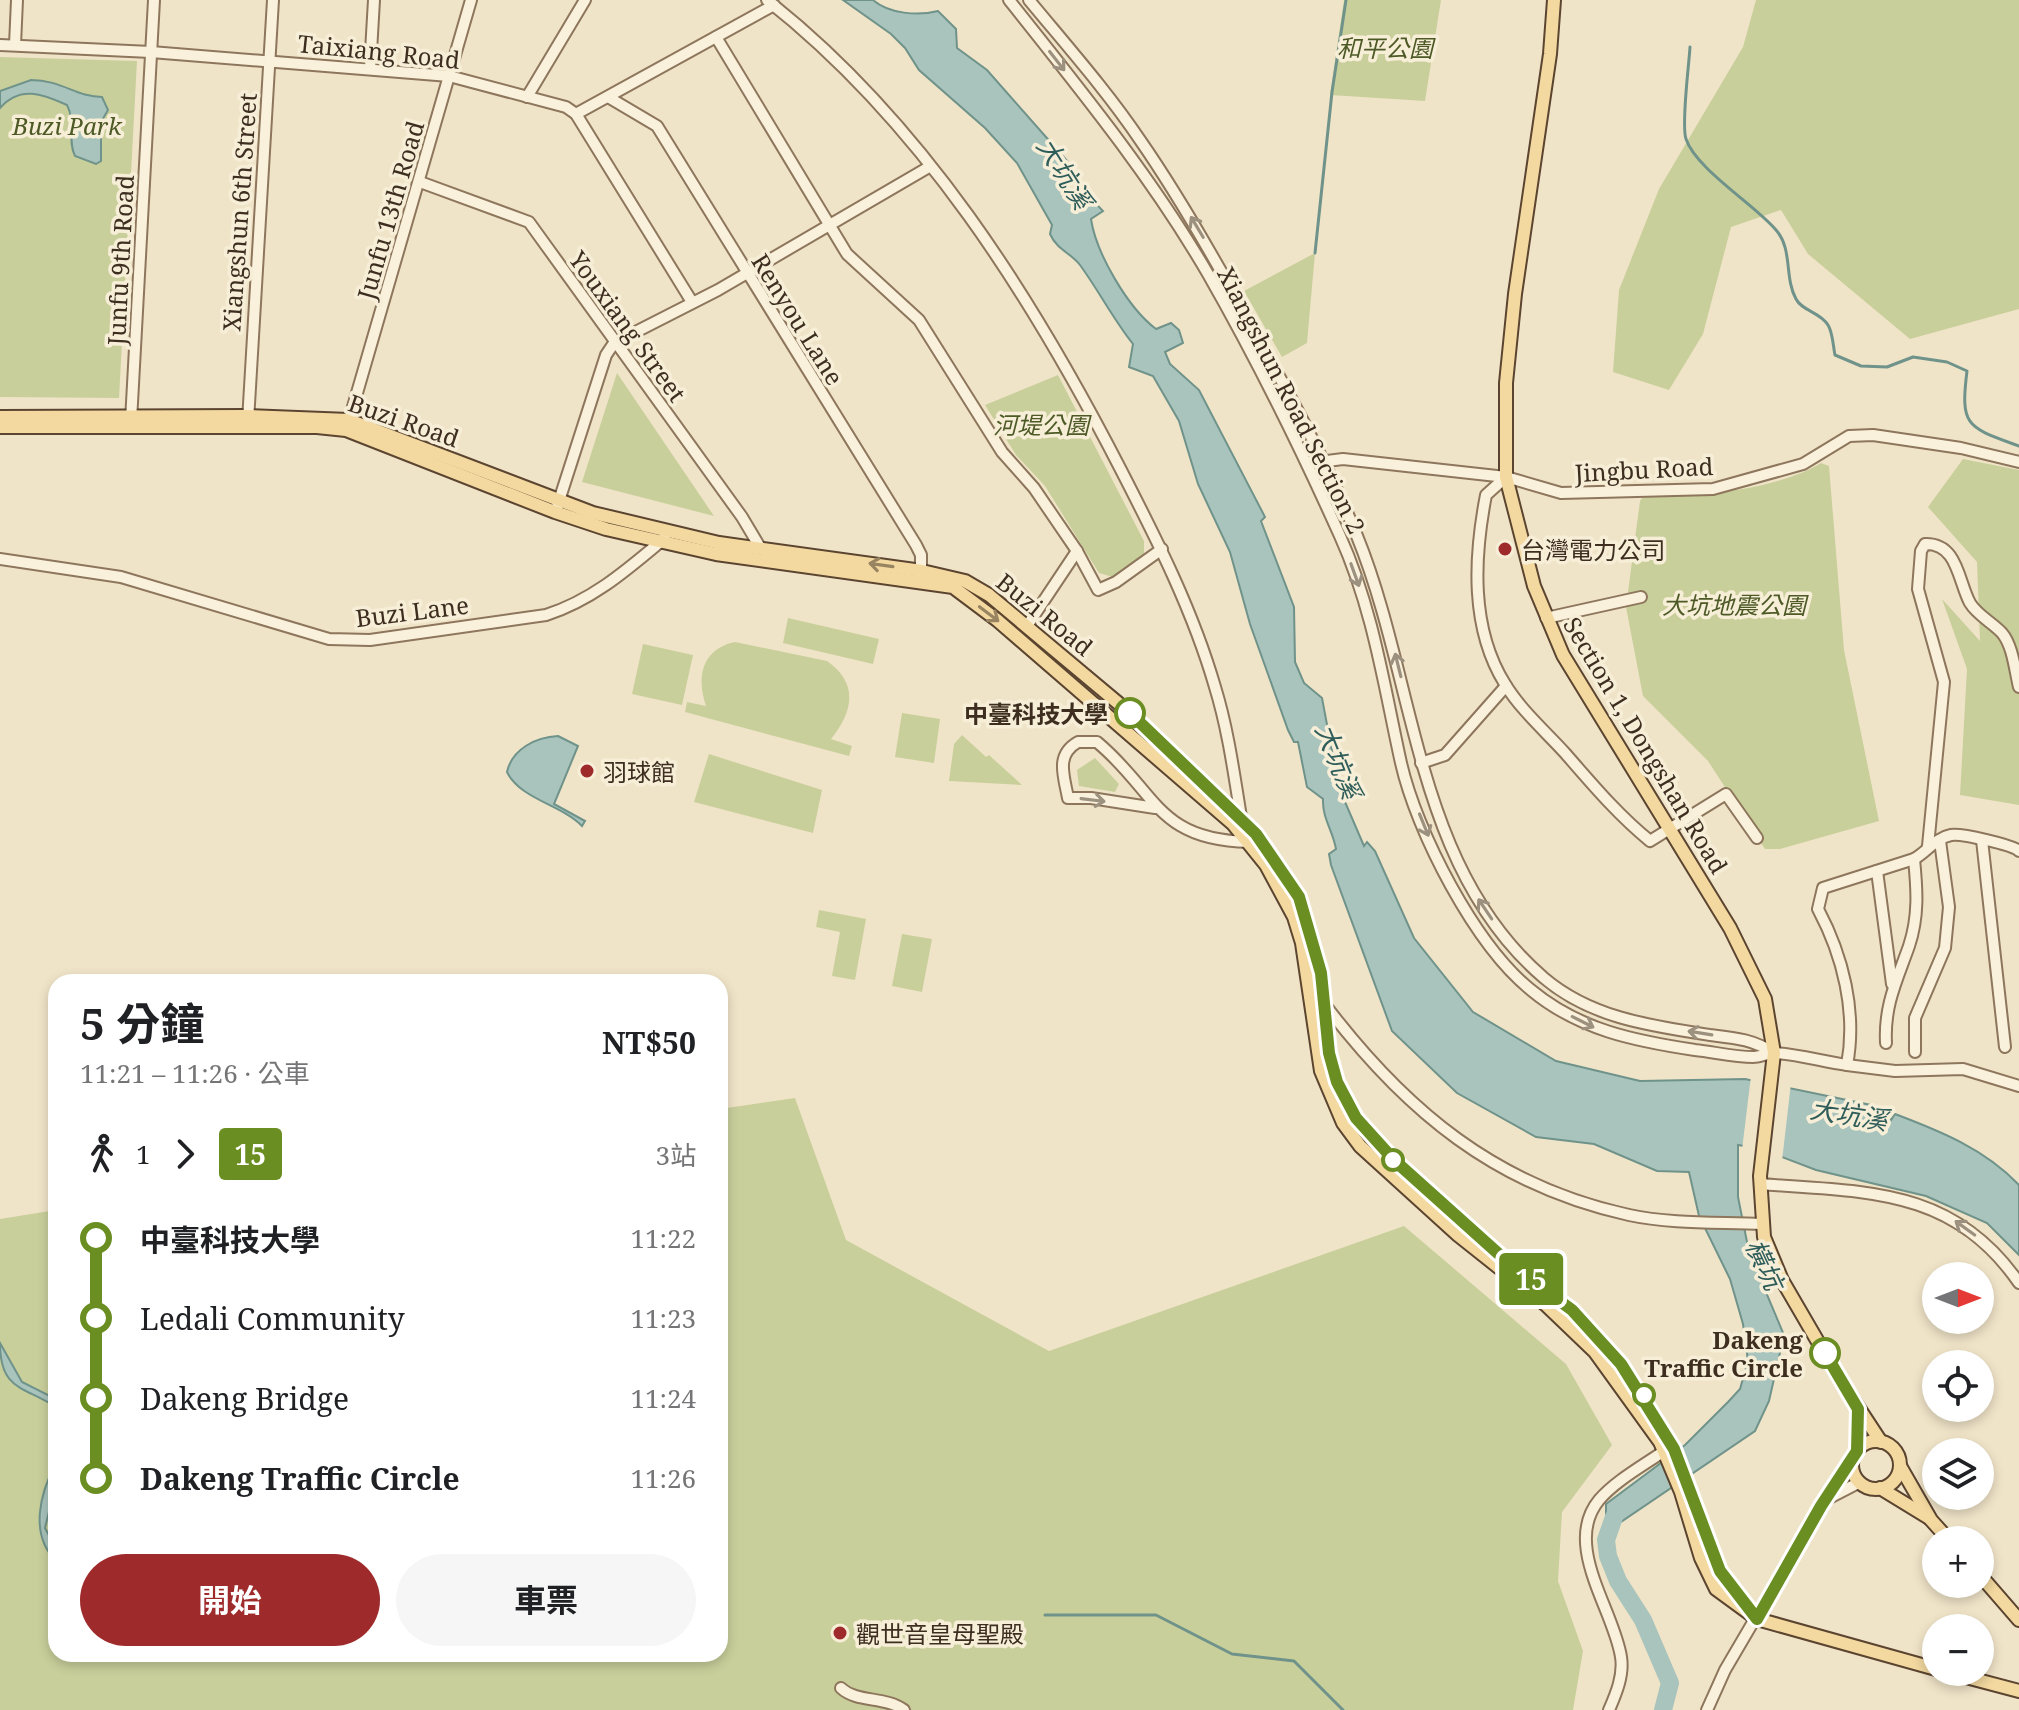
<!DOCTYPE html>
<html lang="zh-TW">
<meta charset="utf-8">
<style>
body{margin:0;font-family:"Noto Serif","Noto Sans TC",serif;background:#f6f6f6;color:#202124;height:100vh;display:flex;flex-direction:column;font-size:30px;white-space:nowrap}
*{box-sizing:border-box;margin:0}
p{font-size:26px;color:#757577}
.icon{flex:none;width:44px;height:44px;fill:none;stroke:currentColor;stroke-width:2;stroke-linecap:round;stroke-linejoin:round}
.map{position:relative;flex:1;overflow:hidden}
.drawer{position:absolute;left:48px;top:974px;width:680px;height:688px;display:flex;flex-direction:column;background:#fff;border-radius:24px;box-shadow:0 4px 12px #0003}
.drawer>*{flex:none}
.badge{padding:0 16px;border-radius:6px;font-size:28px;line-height:52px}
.needle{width:52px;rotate:90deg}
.buttons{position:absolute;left:1922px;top:1262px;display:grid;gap:16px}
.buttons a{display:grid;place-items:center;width:72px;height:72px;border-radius:50%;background:#fff;box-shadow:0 4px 12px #0003;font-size:40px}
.map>.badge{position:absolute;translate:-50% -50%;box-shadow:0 0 0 4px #fff}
.legs{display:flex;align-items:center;gap:12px;height:88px;padding:0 32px;font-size:26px}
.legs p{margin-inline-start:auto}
.head{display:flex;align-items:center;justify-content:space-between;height:136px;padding:0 32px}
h1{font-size:44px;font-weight:700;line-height:60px}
.button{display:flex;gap:16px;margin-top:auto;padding:16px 32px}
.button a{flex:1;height:92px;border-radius:48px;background:#9e2a2b;color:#fff;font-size:32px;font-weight:700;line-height:92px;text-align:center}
.button a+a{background:#f6f6f6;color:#202124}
ul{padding:0 32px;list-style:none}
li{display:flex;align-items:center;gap:28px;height:80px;font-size:30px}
li i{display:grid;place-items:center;width:12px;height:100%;margin:0 10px;background:currentColor}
li i::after{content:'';width:20px;height:20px;margin:-10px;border:6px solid;border-radius:50%;background:#fff}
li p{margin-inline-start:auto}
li:first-child i{background:linear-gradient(#0000 50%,currentColor 0)}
li:last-child i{background:linear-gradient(currentColor 50%,#0000 0)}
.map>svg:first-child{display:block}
.green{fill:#c9cf9b}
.water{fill:#a9c4bc;stroke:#6f938a;stroke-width:2}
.pier{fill:#f0e4c8}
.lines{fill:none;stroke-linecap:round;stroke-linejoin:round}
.stream{stroke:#6f938a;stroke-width:3}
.river{stroke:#a9c4bc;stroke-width:18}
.minor-casing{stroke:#8d765c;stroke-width:14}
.major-casing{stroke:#5b4430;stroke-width:16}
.minor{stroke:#faf1dc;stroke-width:10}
.major{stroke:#f3d9a0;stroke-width:12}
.oneway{stroke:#9c907e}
.oneway2{stroke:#988460}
.line-1-casing{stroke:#fff;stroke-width:18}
.line-1{stroke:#6b8e23;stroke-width:12}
.poi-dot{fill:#9e2a2b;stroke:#f7eed8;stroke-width:3}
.stop-1-dot{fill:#fff;stroke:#6b8e23;stroke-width:4}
.labels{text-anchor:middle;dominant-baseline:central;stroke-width:7;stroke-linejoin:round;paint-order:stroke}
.park-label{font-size:24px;font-style:italic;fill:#4d5a26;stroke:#f7eed8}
.street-label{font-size:24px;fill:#3d2e20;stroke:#f7eed8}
.poi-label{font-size:24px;fill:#3d2e20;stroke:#f7eed8;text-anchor:start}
.stop-label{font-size:24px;font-weight:bold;fill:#3d2e20;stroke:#f7eed8;text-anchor:end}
.water-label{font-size:26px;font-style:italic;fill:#2f5d5a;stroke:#f7eed8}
</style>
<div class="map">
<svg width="2019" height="1710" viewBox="0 0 2019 1710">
<rect width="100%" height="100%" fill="#f0e4c8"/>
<g class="green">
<polygon points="1344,0 1441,0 1425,101 1330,95"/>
<polygon points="1756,0 2019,0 2019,309 1910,339 1808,254 1781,210 1731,227 1703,334 1669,390 1613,372 1619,290 1659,189 1743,47"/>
<polygon points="0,57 137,61 119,398 0,397"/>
<polygon points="1315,253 1307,343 1282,357 1244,291"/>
<polygon points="617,373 714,516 582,482"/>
<polygon points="1058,375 1144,541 1144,554 1113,577 1099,573 1045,486 1016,455 985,405"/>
<polygon points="1963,459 2019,470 2019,805 1960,795 1967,669 1942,599 1980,641 1977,562 1928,507"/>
<path d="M1821,463L1829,466L1844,650L1879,821L1780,849H1765L1708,761L1643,696L1626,607L1640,501C1648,488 1680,494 1694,494C1733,493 1788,483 1821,463Z"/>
<polygon points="788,618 879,639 873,664 783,643"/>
<path d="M735,642L827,661C860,684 852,713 831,739L852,746L849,756L685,712L687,702L706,706C696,677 702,649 735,642Z"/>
<polygon points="643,644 693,655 682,705 632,694"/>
<polygon points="902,713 940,719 934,763 895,757"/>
<polygon points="962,735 986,757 989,755 1022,785 949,781 954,744"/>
<polygon points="709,754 822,790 813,833 694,802"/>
<polygon points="1095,758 1119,784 1115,792 1079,786 1077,770"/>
<polygon points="819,910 866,919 855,980 832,976 840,932 816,927"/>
<polygon points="902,934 932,939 922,992 892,986"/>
<polygon points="795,1098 846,1240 1049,1351 1404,1226 1566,1364 1612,1445 1562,1512 1558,1581 1583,1651 1573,1710 0,1710 0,1219 56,1210 56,1654 720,1654 720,1109"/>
</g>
<g class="water">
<path d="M843,0H873C889,14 918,16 938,11L956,29L957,48L987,70L1068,162V193L1081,188L1103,211L1091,219C1096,253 1128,308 1156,329L1171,323L1179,330L1183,343L1165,352L1170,364L1199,390L1265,517L1261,521L1294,607L1295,662L1304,683L1322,698L1339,788L1364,846L1367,842L1375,851L1414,938L1473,1012L1556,1061L1640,1081L1745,1079L1871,1105L1891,1120L1895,1114C1940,1131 1985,1149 2019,1185V1255L1987,1223L1926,1196L1816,1170L1761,1149L1738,1145V1197L1749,1252L1784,1335L1769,1401L1755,1431L1615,1526L1606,1540V1504L1685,1445L1728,1402L1740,1389L1748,1361L1743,1324L1730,1279L1699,1216L1689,1172L1657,1171L1594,1144L1536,1137L1457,1093L1392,1031L1331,865L1329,854L1336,849C1333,831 1322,818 1323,799L1307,787L1298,742H1294L1288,730L1250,624L1230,552L1198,484L1179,421L1153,376L1129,367L1133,344C1113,319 1099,291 1080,265C1071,253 1057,250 1050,234L1052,225L1017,163L985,128L919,70L905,48L891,34Z"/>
<path d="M31,80C62,80 76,97 102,97L108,110L101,122V161L96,164L75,156C67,140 76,122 67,105C43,94 20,85 0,108V91Z"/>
<path d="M558,736L578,746L554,804L585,821L582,826C562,805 520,799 507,772C512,749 536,737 558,736Z"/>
<path d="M0,1343L22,1382L56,1399V1407C23,1386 0,1390 0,1343Z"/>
<path d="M56,1463V1483L45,1528L56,1548V1561C29,1534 40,1493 56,1463Z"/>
</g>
<polygon class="pier" points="1751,1076 1791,1083 1782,1161 1742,1150"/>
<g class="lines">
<g class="stream">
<path d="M1690,47C1689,65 1681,125 1686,139C1696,169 1755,205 1776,230C1793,249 1784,277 1796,299C1802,311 1820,312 1828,325C1833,333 1833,346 1835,355L1861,366L1887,367L1913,357L1947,362L1967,371C1960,427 1967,427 2019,446"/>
<polyline points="1315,253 1332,92 1346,0"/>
<polyline points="1045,1615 1156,1615 1232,1654 1294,1661 1343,1710"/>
</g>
<polyline class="river" points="1614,1517 1606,1540 1608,1556 1618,1581 1643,1620 1670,1683 1663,1710"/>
<g class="minor-casing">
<g id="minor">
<path d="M767,0C922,122 1032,297 1121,470C1157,540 1193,611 1215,687C1228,729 1234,774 1241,817L1238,820"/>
<path d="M1009,0C1079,88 1151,176 1208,274C1256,358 1300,447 1340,536C1373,609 1384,686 1401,763C1417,833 1475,945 1531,990C1579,1030 1635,1041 1695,1050C1714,1052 1734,1057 1753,1057C1760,1057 1768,1053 1775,1053C1798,1054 1824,1062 1847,1065C1857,1012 1843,956 1818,909L1823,888L1914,859C1927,852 1935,838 1951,835C1961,833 2013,845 2019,851"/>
<path d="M1029,0C1067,46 1107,91 1140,140C1179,196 1213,256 1246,316C1286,388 1326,460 1357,536C1417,683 1414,867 1544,978C1591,1018 1651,1026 1710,1035C1735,1038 1752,1039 1774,1053"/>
<polyline points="716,37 847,254 919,320 1002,452 1034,488 1077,551 1098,590 1116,582 1162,549"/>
<polyline points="0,45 151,52 449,76 566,107 576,114 692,302"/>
<polyline points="15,45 17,0"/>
<polyline points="370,69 374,0"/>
<polyline points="527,97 585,0"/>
<polyline points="608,97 657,126 916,545 921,555 921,578"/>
<polyline points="576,114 774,5"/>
<polyline points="420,182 529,222 742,517 761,549"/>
<polyline points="131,421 154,0"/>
<polyline points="248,421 273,0"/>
<polyline points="348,424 471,0"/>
<polyline points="1319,462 1343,459 1506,477 1561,493 1713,489 1803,464 1849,436 1873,435 1961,448 2019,462"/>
<path d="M1506,477L1486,495C1474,557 1470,628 1505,684C1520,709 1545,731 1565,753C1592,784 1618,815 1650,841L1726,794L1757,838"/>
<polyline points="557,507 606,355 614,343 718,290 929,167"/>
<path d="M0,559L121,577L329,639L370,640L546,615C593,600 628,569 665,538"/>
<polyline points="1546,618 1641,597"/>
<polyline points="1027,626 1077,551"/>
<polyline points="1421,763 1445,755 1506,686"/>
<path d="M1155,808L1091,798H1068C1064,776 1055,755 1078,742H1097C1157,792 1156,840 1249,842"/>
<polyline points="1982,840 2005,1047"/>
<path d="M1928,846L1944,682L1918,589L1921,551L1925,544C1958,543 1958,581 1970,603C1977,615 1993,623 2002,633C2013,646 2015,671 2019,687"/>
<polyline points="1877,871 1892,984"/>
<path d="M1326,1006C1406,1111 1496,1186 1629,1215C1671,1224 1718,1222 1762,1224"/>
<path d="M1886,1043C1884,1005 1897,980 1909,946C1919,916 1917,889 1914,859"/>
<polyline points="1915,1052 1915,1018 1945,948 1949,907 1940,841"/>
<polyline points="1847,1065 1895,1071 1963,1069 2019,1086"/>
<path d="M1760,1184C1865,1192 1953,1187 2019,1283"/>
<polyline points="1831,1497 1860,1482"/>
<path d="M841,1688C857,1703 885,1696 904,1710"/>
<path d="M1609,1710C1616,1694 1624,1675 1621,1657C1614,1610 1562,1545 1599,1500C1616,1480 1646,1464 1667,1449"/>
<polyline points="1707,1710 1725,1670 1821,1506 1853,1460"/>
</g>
</g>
<g class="major-casing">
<g id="major">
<polyline points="1554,0 1550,54 1515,294 1506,383 1506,477 1534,586 1563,655 1730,928 1765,999 1774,1053 1760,1176 1764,1237 1782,1280 1839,1378 1881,1442"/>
<polyline points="0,417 247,416 349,420 593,513 719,543 922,571 965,581 989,595 1130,713 1256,834 1299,897 1321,973 1329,1053 1337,1082 1356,1118 1394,1160 1511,1265 1572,1310 1621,1364 1674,1449 1720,1571 1755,1617"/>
<polyline points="0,427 317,427 346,430 555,512 606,529 716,554 953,587 997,620 1233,824 1266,865 1294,917 1302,943 1321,1071 1343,1123 1360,1146 1458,1235 1546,1305 1595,1352 1660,1442 1681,1492 1701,1558 1716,1589 1757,1619 1936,1669"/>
<circle cx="1876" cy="1465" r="24"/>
<polyline points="1857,1451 1858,1409"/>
<polyline points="1900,1466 1931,1520 1949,1540"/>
<polyline points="1880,1488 1929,1518"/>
<polyline points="1980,1575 2019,1620"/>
<polyline points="1947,1672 2019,1691"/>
</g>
</g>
<use href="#minor" class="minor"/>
<use href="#major" class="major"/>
</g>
<defs><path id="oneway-shaft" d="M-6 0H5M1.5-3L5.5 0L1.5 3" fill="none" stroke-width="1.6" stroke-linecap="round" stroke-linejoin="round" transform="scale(2)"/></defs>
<g class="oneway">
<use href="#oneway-shaft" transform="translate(1057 61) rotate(52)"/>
<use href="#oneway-shaft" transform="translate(1197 227) rotate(-121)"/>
<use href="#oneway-shaft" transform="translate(1355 575) rotate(70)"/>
<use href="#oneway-shaft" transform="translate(1398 665) rotate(-104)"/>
<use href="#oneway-shaft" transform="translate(1093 800) rotate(7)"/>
<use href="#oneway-shaft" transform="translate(1424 825) rotate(68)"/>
<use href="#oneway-shaft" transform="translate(1485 909) rotate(-124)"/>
<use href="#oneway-shaft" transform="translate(1583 1022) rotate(27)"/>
<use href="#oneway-shaft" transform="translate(1700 1033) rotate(-171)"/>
<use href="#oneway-shaft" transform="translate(1965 1228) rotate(-144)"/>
</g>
<g class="oneway2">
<use href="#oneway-shaft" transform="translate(881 565) rotate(-172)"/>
<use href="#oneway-shaft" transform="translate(989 614) rotate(37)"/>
</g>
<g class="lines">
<g class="line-1-casing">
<polyline id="line-1" points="1130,713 1256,834 1299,897 1321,973 1329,1053 1337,1082 1356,1118 1394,1160 1511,1265 1572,1310 1621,1364 1674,1449 1720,1571 1757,1619 1821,1506 1857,1451 1858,1409 1825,1353"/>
</g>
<use href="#line-1" class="line-1"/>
</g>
<g class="poi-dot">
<circle cx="1505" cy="549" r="8"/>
<circle cx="587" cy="771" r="8"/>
<circle cx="840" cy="1633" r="8"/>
</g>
<g class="stop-1-dot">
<circle cx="1130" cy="713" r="14"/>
<circle cx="1393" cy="1160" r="10"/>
<circle cx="1825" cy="1353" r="14"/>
<circle cx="1644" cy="1395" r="10"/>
</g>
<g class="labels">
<g class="park-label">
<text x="1385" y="47">和平公園</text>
<text x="67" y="125">Buzi Park</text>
<text x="1041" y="424">河堤公園</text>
<text x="1734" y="604">大坑地震公園</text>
</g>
<g class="street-label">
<text transform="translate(379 51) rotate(6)">Taixiang Road</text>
<text transform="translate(390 210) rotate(-74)">Junfu 13th Road</text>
<text transform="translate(239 212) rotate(-86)">Xiangshun 6th Street</text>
<text transform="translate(120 260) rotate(-87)">Junfu 9th Road</text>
<text transform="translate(798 319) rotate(58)">Renyou Lane</text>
<text transform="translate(628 326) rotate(54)">Youxiang Street</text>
<text transform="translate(1292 400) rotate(63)">Xiangshun Road Section 2</text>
<text transform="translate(404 420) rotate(19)">Buzi Road</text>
<text transform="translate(1644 469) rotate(-3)">Jingbu Road</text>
<text transform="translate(412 611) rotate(-7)">Buzi Lane</text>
<text transform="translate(1045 614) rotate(39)">Buzi Road</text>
<text transform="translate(1646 745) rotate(59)">Section 1, Dongshan Road</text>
</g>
<g class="poi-label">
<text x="1521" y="549">台灣電力公司</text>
<text x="603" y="771">羽球館</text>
<text x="856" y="1633">觀世音皇母聖殿</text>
</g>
<g class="stop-label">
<text x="1108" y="713">中臺科技大學</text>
<text x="1803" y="1339">Dakeng<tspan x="1803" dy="28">Traffic Circle</tspan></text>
</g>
<g class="water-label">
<text transform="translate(1065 173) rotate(58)">大坑溪</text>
<text transform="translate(1339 761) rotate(68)">大坑溪</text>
<text transform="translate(1849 1114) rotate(9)">大坑溪</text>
<text transform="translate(1765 1264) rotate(65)">橫坑</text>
</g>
</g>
</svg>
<div class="buttons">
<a><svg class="needle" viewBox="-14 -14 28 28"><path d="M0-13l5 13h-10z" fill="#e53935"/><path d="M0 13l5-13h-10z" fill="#757577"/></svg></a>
<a><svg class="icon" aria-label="locate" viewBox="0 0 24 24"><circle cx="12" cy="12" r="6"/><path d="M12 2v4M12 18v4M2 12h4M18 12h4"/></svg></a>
<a><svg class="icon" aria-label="layers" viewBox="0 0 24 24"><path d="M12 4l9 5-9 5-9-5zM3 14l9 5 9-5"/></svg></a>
<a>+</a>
<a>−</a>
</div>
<b class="badge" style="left:1531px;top:1279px;background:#6b8e23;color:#fff">15</b>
<section class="drawer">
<div class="head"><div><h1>5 分鐘</h1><p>11:21 – 11:26 · 公車</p></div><b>NT$50</b></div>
<div class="legs"><svg class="icon" aria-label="walk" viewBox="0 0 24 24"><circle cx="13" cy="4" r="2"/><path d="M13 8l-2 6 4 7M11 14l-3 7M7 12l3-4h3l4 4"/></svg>1<svg class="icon" aria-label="forward" viewBox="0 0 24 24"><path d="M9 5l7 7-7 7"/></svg><b class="badge" style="background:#6b8e23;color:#fff">15</b><p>3站</p></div>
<ul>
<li><i style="color:#6b8e23"></i><b>中臺科技大學</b><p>11:22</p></li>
<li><i style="color:#6b8e23"></i><span>Ledali Community</span><p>11:23</p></li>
<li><i style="color:#6b8e23"></i><span>Dakeng Bridge</span><p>11:24</p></li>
<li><i style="color:#6b8e23"></i><b>Dakeng Traffic Circle</b><p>11:26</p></li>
</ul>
<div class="button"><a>開始</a><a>車票</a></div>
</section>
</div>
